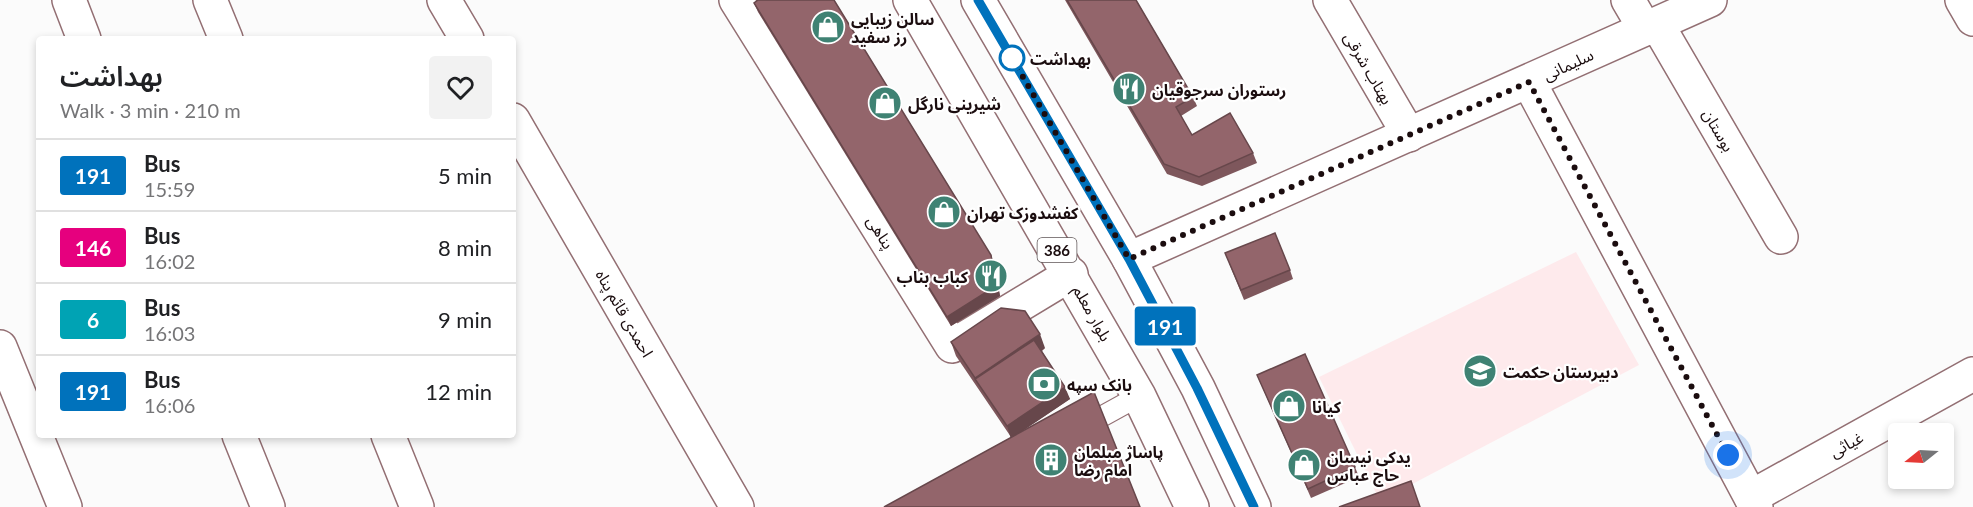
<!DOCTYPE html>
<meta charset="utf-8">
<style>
body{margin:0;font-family:Lato,"Noto Sans Arabic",sans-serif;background:#f2f2f2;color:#202124;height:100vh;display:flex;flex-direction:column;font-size:22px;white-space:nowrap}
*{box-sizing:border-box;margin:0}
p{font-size:20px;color:#757577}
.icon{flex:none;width:33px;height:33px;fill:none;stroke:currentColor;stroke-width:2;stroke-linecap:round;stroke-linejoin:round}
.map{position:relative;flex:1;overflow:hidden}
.drawer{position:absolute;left:36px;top:36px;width:480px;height:402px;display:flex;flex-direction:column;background:#fff;border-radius:6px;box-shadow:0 3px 9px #0003}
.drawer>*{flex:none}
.badge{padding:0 12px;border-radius:4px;font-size:21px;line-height:39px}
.needle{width:39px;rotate:252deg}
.controls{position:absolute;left:1888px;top:423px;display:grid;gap:12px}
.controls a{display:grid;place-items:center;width:66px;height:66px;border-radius:6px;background:#fff;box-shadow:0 3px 9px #0003;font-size:30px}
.you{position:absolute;width:30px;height:30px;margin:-15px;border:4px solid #fff;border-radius:50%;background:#1a73e8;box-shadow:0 0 0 9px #1a73e833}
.map>.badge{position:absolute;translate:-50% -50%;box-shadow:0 0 0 3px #fff}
.round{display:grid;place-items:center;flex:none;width:63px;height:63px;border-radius:6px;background:#f2f2f2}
.head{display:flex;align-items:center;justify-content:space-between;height:102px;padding:0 24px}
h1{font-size:28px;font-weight:600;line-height:45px}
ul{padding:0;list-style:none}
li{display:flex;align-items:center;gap:18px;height:72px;padding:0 24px;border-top:2px solid #e0e0e0}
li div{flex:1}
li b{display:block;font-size:22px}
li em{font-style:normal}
li .badge{min-width:66px;font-weight:700;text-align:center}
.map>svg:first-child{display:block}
.built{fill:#feeaec}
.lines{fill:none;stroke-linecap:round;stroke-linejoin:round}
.service-casing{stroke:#936f73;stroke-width:22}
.minor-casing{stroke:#936f73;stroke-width:36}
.secondary-casing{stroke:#936f73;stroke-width:36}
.primary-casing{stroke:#936f73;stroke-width:36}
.service{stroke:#fff;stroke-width:20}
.minor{stroke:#fff;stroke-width:33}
.secondary{stroke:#fff;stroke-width:33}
.primary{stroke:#fff;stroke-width:33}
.wall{fill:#7e575c}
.shaded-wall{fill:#67474b}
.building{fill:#93656b;stroke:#67474b;stroke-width:1.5}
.line-casing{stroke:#fff;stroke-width:14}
.line{stroke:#0072bc;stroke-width:9}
.walk{stroke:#1b0d0f;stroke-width:6;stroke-dasharray:0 10.8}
.stop-dot{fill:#fff;stroke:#0072bc;stroke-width:3}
.labels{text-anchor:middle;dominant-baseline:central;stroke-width:4.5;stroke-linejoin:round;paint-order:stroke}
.shield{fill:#fff;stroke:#5f5657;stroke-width:1.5}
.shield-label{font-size:15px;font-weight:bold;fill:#1b0d0f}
.poi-label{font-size:16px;font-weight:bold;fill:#1b0d0f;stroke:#fff;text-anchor:start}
.stop-label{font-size:16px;font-weight:bold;fill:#1b0d0f;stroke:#fff;text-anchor:start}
.street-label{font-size:16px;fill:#1b0d0f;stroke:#fff}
</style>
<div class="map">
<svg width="1973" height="507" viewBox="0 0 1973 507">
<rect width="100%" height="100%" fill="#fbfbfb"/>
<polygon class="built" points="1576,252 1639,365 1380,501 1319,377"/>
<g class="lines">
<g class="service-casing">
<polyline id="service" points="1081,428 1139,396"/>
</g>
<g class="minor-casing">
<g id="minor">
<polyline points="69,0 84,39"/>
<polyline points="210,0 226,39"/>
<polyline points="444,0 467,39"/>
<polyline points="736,0 952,346 1071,274"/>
<polyline points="1330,0 1409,135"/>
<polyline points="1628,0 1645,29"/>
<polyline points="1962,0 1973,19"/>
<polyline points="1657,24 1781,237"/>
<polyline points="1529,82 1756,507"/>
<polyline points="513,120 737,507"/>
<polyline points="0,347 65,507"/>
<polyline points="239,435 268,507"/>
<polyline points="388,435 417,507"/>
<polyline points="1751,497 1973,374"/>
</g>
</g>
<g class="secondary-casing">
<polyline id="secondary" points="1129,259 1710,0"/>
</g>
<g class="primary-casing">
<g id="primary">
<polyline points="910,0 1139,396 1192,507"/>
<polyline points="978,0 1129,259 1198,388 1254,507"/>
</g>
</g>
<use href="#service" class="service"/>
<use href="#minor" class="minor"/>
<use href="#secondary" class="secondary"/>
<use href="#primary" class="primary"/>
</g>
<g class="wall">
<polygon points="1065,0 1136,0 1193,97 1197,106 1181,116 1192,135 1253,153 1257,163 1202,186 1167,174"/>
<polygon points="754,3 991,255 994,265 1000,296 951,326 758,12"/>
<polygon points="1229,263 1290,270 1293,279 1244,300"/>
<polygon points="951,342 1045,348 1042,351 1070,399 1025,429 1011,437 956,356"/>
<polygon points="1257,375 1355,467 1359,477 1311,498"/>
</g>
<g class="shaded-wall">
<polygon points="991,255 994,265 1000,296 951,326 947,317"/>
<polygon points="1040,334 1045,348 983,390 975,378"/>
<polygon points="1065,387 1070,399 1011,439 1007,426"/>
</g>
<g class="building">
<polygon points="758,0 834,0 991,255 996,286 947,317 754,3"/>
<polygon points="1067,0 1136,0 1193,97 1176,107 1192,135 1230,113 1253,153 1199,177 1164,164"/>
<polygon points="1275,233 1290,270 1241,290 1225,253"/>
<polygon points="1001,308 1025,311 1040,334 975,378 951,342"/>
<polygon points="1034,340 1065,387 1007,426 975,379"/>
<polygon points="1305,354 1355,467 1308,489 1257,375"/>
<polygon points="1094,392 1140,507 884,507"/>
<polygon points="1411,481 1420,507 1339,507"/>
</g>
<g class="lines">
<g class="line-casing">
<polyline id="line" points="978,0 1129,259 1197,388 1254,507"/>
</g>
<use href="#line" class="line"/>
<polyline class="walk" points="1012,58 1129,259 1529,82 1728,455"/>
</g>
<defs>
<g id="shop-disc" transform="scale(1.725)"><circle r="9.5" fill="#3f8273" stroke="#fff"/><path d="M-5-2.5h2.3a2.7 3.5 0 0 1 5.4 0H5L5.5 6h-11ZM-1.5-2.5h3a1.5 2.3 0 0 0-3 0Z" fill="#fff"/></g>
<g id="restaurant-disc" transform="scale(1.725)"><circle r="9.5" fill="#3f8273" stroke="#fff"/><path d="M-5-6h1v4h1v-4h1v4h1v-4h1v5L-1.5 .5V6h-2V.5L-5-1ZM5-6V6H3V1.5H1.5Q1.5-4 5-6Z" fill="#fff"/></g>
<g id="school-disc" transform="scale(1.725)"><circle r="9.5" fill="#3f8273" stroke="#fff"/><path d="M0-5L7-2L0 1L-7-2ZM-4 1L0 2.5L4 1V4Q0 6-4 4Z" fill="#fff"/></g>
<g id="bank-disc" transform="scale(1.725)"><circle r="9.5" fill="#3f8273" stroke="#fff"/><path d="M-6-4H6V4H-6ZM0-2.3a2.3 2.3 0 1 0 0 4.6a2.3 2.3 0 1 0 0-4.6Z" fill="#fff"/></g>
<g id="building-disc" transform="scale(1.725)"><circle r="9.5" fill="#3f8273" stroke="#fff"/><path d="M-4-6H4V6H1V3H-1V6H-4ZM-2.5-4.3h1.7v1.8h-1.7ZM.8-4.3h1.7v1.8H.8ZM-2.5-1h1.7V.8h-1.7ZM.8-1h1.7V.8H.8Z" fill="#fff"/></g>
</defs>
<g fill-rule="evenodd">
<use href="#shop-disc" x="828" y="27"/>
<use href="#restaurant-disc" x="1129" y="89"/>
<use href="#shop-disc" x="885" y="103"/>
<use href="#shop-disc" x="944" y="212"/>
<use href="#restaurant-disc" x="991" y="276"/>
<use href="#school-disc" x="1480" y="371"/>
<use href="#bank-disc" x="1044" y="384"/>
<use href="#shop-disc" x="1289" y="406"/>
<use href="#building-disc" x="1051" y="460"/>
<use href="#shop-disc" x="1304" y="465"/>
</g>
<circle class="stop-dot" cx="1012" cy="58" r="12"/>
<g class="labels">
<rect class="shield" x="1037.5" y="238" width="39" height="24" rx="4.5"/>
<g class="shield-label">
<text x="1057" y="250">386</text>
</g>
<g class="poi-label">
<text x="851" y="18">سالن زیبایی<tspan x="851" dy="18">رز سفید</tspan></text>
<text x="1152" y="89">رستوران سرجوقیان</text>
<text x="908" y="103">شیرینی نارگل</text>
<text x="967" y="212">کفشدوزک تهران</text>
<text x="968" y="276" text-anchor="end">کباب بناب</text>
<text x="1503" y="371">دبیرستان حکمت</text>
<text x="1067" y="384">بانک سپه</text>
<text x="1312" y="406">کیانا</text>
<text x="1074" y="451">پاساژ مبلمان<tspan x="1074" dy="18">امام رضا</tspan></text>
<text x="1327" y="456">یدکی نیسان<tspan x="1327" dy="18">حاج عباس</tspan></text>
</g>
<g class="stop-label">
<text x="1030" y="58">بهداشت</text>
</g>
<g class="street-label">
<text transform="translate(1568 64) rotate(-25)">سلیمانی</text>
<text transform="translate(1369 68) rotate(60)">بهتاب شرقی</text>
<text transform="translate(1719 130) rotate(60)">بوستان</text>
<text transform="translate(881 232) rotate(58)">پناهی</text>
<text transform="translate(625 313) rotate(60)">احمدی قائم پناه</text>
<text transform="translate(1093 313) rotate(61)">بلوار معلم</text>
<text transform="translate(1846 444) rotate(-29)">غیاثی</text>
</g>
</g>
</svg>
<div class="controls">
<a><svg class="needle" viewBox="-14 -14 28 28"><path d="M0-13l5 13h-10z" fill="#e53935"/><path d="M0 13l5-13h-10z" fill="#757577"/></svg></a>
</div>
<div class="you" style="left:1728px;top:455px"></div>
<b class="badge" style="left:1165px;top:326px;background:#0072bc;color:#fff">191</b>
<section class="drawer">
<div class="head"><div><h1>بهداشت</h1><p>Walk · 3 min · 210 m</p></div><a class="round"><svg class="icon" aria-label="heart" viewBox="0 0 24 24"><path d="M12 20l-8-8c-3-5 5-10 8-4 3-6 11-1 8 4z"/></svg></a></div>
<ul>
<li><span class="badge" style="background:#0072bc;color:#fff">191</span><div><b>Bus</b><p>15:59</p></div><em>5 min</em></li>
<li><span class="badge" style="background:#e6007e;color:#fff">146</span><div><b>Bus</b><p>16:02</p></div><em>8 min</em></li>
<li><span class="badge" style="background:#00a3b4;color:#fff">6</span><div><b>Bus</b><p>16:03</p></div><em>9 min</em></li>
<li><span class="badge" style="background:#0072bc;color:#fff">191</span><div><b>Bus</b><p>16:06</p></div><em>12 min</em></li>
</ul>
</section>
</div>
